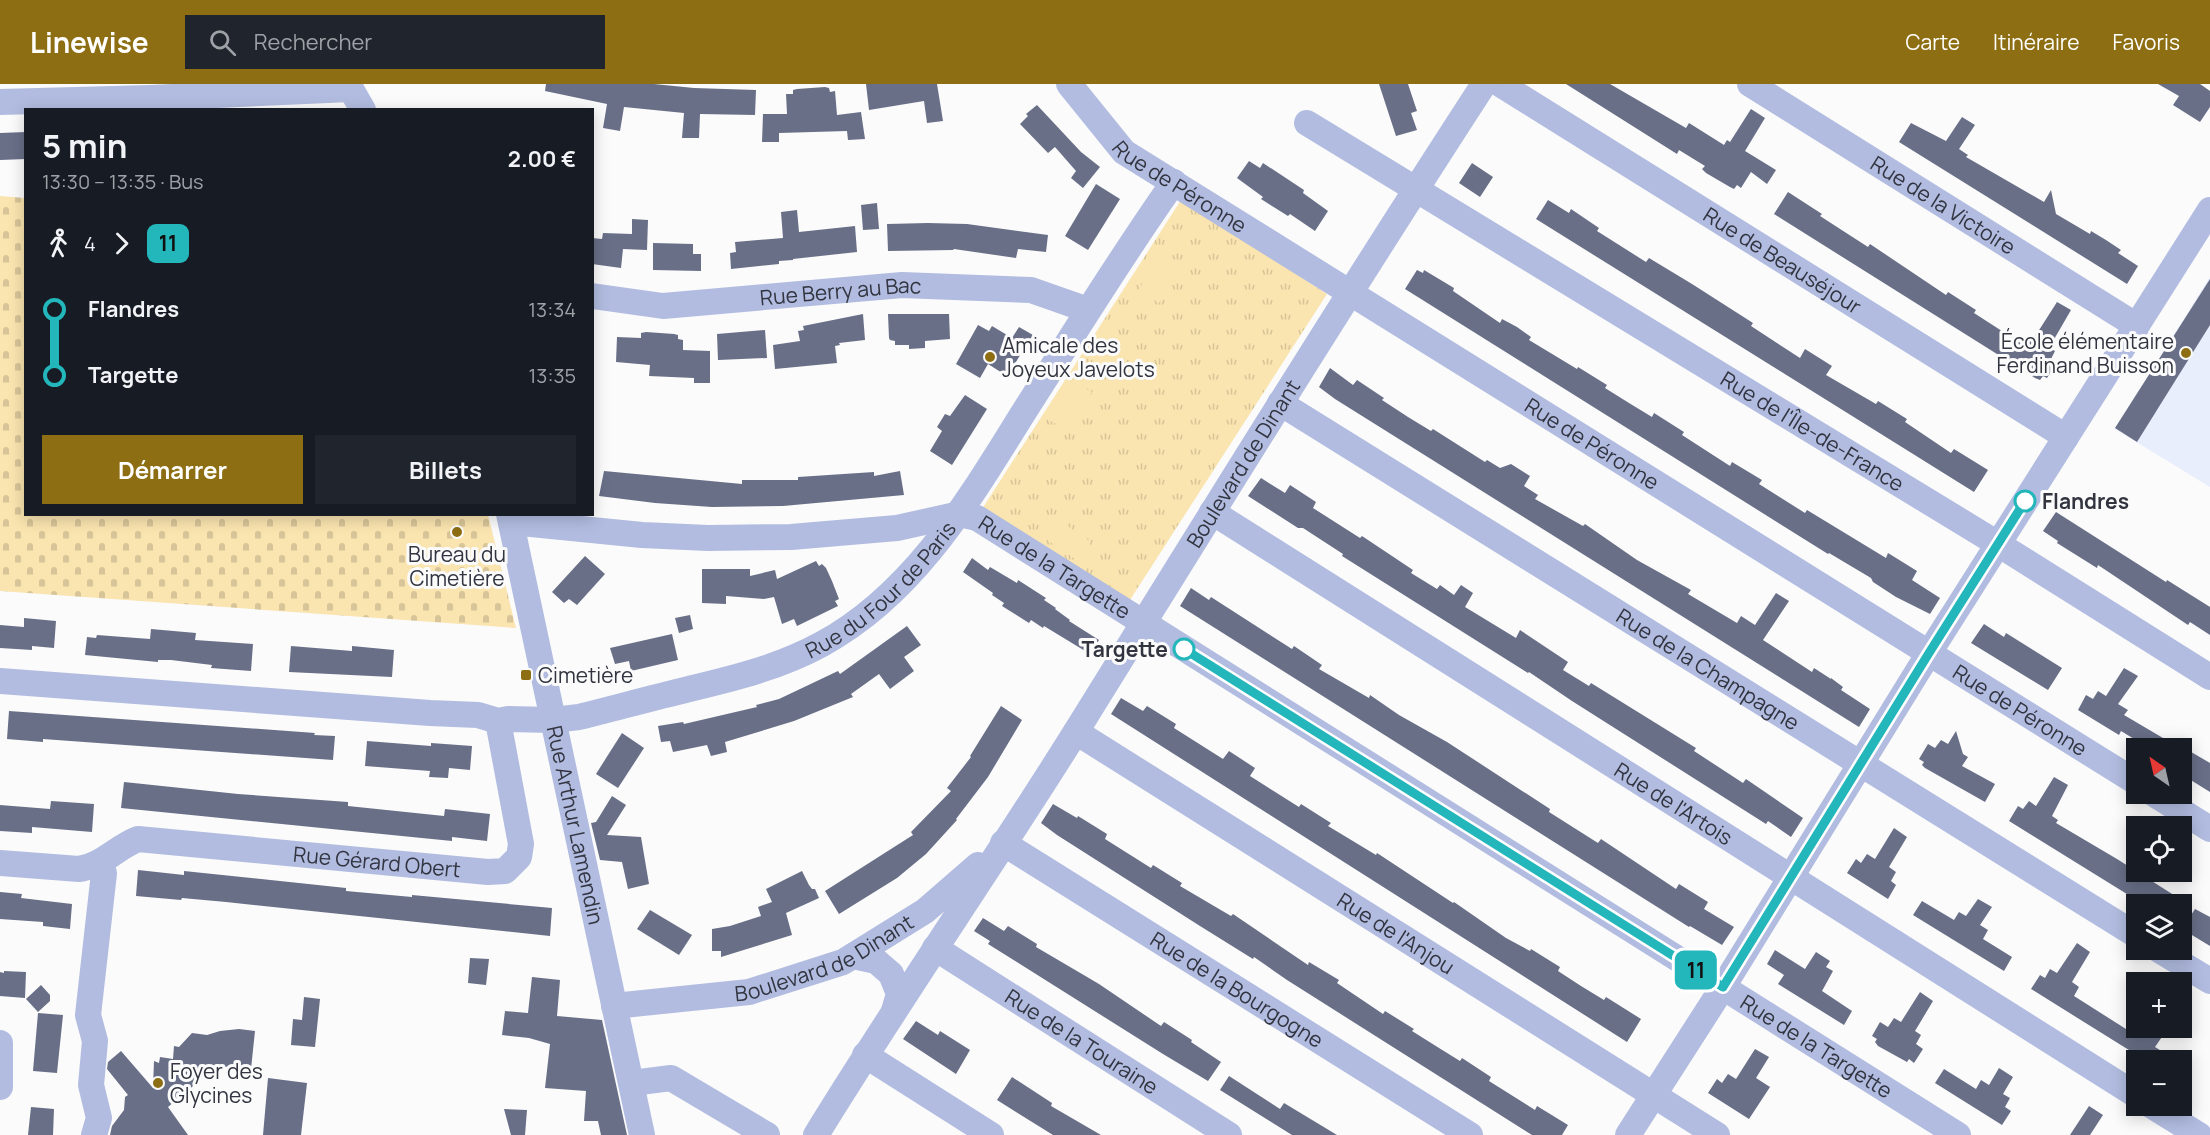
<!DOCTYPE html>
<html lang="fr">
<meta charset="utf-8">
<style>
body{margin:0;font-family:Manrope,sans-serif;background:#20242c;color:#f1f3f6;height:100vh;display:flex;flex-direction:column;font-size:22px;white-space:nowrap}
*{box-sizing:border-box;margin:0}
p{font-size:20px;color:#9ea1a6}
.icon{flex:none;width:33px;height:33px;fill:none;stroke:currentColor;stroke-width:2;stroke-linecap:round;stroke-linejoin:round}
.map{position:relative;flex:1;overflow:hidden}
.panel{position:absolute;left:24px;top:24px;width:570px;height:408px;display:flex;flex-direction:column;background:#171b24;border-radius:0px;box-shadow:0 3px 15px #0003}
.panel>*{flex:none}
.badge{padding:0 12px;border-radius:9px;font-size:21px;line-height:39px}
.needle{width:39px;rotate:326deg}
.controls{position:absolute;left:2126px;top:654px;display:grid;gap:12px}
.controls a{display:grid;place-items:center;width:66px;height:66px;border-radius:0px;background:#171b24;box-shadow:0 3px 15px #0003;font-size:30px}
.map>.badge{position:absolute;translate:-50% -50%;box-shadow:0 0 0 3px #fff}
.legs{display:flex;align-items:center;gap:9px;height:66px;padding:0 18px;font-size:20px}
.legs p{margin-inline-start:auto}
.summary{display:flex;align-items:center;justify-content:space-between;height:102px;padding:0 18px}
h1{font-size:33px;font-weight:700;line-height:45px}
.primary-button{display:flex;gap:12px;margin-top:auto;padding:12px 18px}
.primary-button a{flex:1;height:69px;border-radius:0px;background:#8e6e12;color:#fff;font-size:24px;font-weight:700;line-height:69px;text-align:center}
.primary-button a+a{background:#20242c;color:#f1f3f6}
ul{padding:0 18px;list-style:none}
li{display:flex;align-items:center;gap:21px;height:66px;font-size:22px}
li i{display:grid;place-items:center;width:9px;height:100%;margin:0 8px;background:currentColor}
li i::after{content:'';width:15px;height:15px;margin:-8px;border:4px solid;border-radius:50%;background:#171b24}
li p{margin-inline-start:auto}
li:first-child i{background:linear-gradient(#0000 50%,currentColor 0)}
li:last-child i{background:linear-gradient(currentColor 50%,#0000 0)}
header{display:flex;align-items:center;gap:36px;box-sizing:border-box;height:84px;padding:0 30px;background:#8e6e12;color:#fff}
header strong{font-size:28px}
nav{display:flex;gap:33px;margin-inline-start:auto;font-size:21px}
.search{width:420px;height:54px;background:#20242c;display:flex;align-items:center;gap:15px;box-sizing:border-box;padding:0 21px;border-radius:0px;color:#9ea1a6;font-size:22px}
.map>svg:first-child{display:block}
.built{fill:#e9eefc}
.grass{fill:url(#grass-tufts)}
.cemetery{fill:url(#cemetery-stones)}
.park{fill:#fae4af}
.building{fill:#686f87}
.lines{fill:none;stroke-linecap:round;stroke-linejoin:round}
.minor{stroke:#b1bce0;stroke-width:26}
.line-1-casing{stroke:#fff;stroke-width:14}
.line-1{stroke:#23b6bb;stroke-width:9}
.poi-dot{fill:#8e6e12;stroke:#fbfbfb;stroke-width:2}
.stop-1-dot{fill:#fff;stroke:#23b6bb;stroke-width:3}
.labels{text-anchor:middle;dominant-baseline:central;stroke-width:6;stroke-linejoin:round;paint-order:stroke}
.street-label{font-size:21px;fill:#323540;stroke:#fbfbfb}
.poi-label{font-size:21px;fill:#323540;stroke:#fbfbfb;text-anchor:start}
.stop-label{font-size:21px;font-weight:bold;fill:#323540;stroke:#fbfbfb;text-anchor:start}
</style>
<header>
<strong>Linewise</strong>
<div class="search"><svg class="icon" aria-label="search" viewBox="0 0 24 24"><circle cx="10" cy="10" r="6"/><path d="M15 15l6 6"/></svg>Rechercher</div>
<nav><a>Carte</a><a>Itinéraire</a><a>Favoris</a></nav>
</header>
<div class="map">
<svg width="2210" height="1051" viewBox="0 0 2210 1051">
<defs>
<pattern id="grass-tufts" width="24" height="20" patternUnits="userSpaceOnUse" patternTransform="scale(1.5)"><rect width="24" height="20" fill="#fae4af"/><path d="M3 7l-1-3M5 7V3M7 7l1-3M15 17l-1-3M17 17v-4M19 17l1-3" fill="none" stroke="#d7c498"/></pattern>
<pattern id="cemetery-stones" width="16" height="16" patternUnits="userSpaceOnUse" patternTransform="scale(1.5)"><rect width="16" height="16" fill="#fae4af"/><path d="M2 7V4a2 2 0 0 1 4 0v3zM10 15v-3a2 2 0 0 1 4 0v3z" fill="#d7c498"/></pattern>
</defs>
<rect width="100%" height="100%" fill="#fbfbfb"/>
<polygon class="built" points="2210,193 2210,403 2115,345"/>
<polygon class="grass" points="1181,116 1327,210 1128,519 982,425"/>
<polygon class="cemetery" points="0,112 25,114 26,430 488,431 516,544 0,507"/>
<g class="park">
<polygon points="1157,176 1178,189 1159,219 1138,206"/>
<polygon points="1073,297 1092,308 1068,347 1049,336"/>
<polygon points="1053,432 1091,458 1078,477 1040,451"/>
</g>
<g class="building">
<polygon points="546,0 654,0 694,4 756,6 755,31 700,30 699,54 682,54 684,29 624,23 620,47 603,44 607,20 545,7"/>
<polygon points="866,0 937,0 943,37 927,39 924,17 869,26"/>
<polygon points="1379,0 1408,0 1417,27 1411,29 1417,46 1396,52"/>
<polygon points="1566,0 1610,0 1686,44 1689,39 1724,61 1727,56 1730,58 1751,25 1765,34 1745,67 1776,86 1767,100 1751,88 1741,104 1737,101 1734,105 1730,103 1706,89 1702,85 1705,82 1679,66 1677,70"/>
<polygon points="2158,0 2200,0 2210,7 2210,23 2200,38 2173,21 2179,12"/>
<polygon points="825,3 829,4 830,8 835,7 837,31 861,28 865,55 848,56 847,47 779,49 779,58 762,58 763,30 787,30 786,10 793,10 793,6 797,5"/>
<polygon points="1037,21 1081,68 1100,83 1083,104 1071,94 1076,87 1055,63 1048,69 1020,40 1028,32 1026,30"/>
<polygon points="1962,33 1975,41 1959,65 1968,71 1966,73 2044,118 2051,106 2056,130 2090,150 2091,147 2106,156 2121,166 2118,169 2138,182 2127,200 1899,58 1911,39 1946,57"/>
<polygon points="26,48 26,75 0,76 0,49"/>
<polygon points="1249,77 1260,84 1263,79 1304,106 1303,109 1328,127 1315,147 1290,130 1288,132 1261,115 1263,113 1237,94"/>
<polygon points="1472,79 1493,93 1480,113 1459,99"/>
<polygon points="1096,100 1120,115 1088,166 1065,152"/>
<polygon points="1788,108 1822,130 1820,132 1868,163 1870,160 1946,211 1948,208 1976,226 1974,229 2022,260 2028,251 2034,254 2057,218 2071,226 2049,264 2055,267 2050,277 2056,280 2047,294 2043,292 2040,296 2035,294 1774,130"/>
<polygon points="1548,116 1569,129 1571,125 1599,144 1597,147 1646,178 1649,174 1692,200 1753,239 1751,242 1800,274 1805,265 1832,282 1826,291 1876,320 1878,317 1907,335 1905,338 1951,369 1954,365 1988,386 1974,408 1536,135"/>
<polygon points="877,119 879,145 863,146 861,121"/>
<polygon points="797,126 799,148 855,142 857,168 793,175 793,176 779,177 779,180 731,185 730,169 736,168 735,158 783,154 781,128"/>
<polygon points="632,135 648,136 647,166 623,165 621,184 592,180 592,154 602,155 603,149 632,150"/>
<polygon points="928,139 967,140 1048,151 1046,168 1018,165 1016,174 954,165 953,166 888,167 887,140"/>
<polygon points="653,159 693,160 693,170 701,170 701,187 653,186"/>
<polygon points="1417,186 1423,189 1424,186 1454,204 1453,207 1500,239 1502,235 1517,243 1531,253 1529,256 1577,285 1578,283 1607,301 1605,304 1629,319 1652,333 1654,329 1684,348 1682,351 1730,382 1732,378 1762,396 1759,400 1805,429 1807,426 1886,474 1888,469 1917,487 1912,496 1940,514 1930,530 1896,513 1873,498 1871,494 1829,469 1828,470 1405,205"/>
<polygon points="2210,195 2210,241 2137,358 2115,344"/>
<polygon points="863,230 865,256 839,259 840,261 835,262 837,279 775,285 773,261 800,257 798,247 804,246 803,242"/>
<polygon points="888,230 949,230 950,255 925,257 925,264 909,265 909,261 895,261 895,257 890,256 889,254"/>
<polygon points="978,241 989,247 992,242 1012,254 1019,243 1033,251 1007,292 988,280 980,294 956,280"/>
<polygon points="765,246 767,274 718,276 717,250"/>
<polygon points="646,248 674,250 678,251 678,255 683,256 683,266 710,267 710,299 694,299 694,294 649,292 650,281 616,278 617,253 641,254 641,249"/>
<polygon points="1330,284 1353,301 1357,296 1384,314 1382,316 1408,333 1431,347 1433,345 1485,378 1487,376 1500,384 1511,380 1530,392 1524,402 1538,411 1535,415 1583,442 1585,440 1637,476 1691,506 1688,510 1737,539 1741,532 1755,541 1776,509 1789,517 1763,556 1812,588 1814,584 1831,595 1831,594 1843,603 1841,606 1870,625 1859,643 1335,315 1319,303"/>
<polygon points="965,311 987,325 952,381 930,367 942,347 937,343 945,330 950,332"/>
<polygon points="604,387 742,400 742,396 798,396 798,393 874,388 874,392 900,387 904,411 783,422 712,423 655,419 599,412"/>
<polygon points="1261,394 1285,409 1290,401 1316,418 1313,424 1360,454 1362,452 1413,486 1411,489 1437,505 1440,501 1454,511 1461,501 1473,509 1465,523 1516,554 1520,546 1568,578 1563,586 1589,602 1591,599 1696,664 1694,667 1743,699 1746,695 1803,734 1791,753 1768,737 1766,740 1572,617 1529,588 1528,589 1342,472 1343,470 1303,444 1298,444 1248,412"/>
<polygon points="2056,428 2166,498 2167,496 2210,523 2210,551 2190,538 2188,541 2098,481 2097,484 2057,459 2058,457 2043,447"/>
<polygon points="585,472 605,490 577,521 569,515 564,519 552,508"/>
<polygon points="972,474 988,486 990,483 1017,499 1018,496 1046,514 1044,516 1056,524 1055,525 1070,536 1069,537 1099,556 1090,570 1044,542 1043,544 1031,536 1029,539 1002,522 1004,519 992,511 993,509 963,488"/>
<polygon points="816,477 819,482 822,480 826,484 832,497 839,515 835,517 838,522 797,542 794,535 782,540 774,513 764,515 726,512 726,520 702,519 702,485 750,485 750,492 775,486 777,495"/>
<polygon points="1191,504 1209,516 1211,513 1292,565 1294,562 1322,581 1319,585 1369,614 1370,611 1399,631 1447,658 1550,725 1549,728 1598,759 1601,755 1676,805 1679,800 1708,818 1704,825 1734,843 1722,861 1690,842 1689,843 1180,522"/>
<polygon points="690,531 693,545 679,549 675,534"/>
<polygon points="24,534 56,537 54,564 32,562 32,566 0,564 0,541 24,543"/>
<polygon points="1984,540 2004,553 2006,549 2062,584 2048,606 1971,559"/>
<polygon points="907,542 921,561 904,573 914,587 890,605 879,590 851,610 853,613 794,637 725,658 727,668 711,672 707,661 673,668 670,657 661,658 658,642 683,638 684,640 757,623 756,621 779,615 838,587 840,590"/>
<polygon points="151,545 196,549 195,556 253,560 251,587 211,584 212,581 171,576 158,576 158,578 85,571 87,553 96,554 97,551 150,555"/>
<polygon points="672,550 678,576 631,587 629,577 615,580 610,564"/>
<polygon points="291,562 352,567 352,562 394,566 392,593 289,588"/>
<polygon points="2124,584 2138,592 2118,620 2128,626 2124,631 2180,664 2149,664 2121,647 2119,651 2078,626 2086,611 2093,615 2098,607 2106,612"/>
<polygon points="1121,614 1143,627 1147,622 1176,640 1174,644 1223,675 1229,667 1255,684 1250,692 1299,723 1301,720 1331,739 1328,742 1376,771 1377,769 1453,819 1454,818 1506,854 1530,867 1531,865 1560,883 1558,887 1581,902 1604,916 1606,913 1641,935 1627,958 1111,630"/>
<polygon points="1001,622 1022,636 988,693 956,735 957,736 926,770 897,794 839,830 825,807 913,751 911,748 951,707 947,704 971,673 970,672"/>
<polygon points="9,627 315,649 314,651 335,652 333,676 43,655 43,658 7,655"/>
<polygon points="1956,647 1963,670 1968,673 1962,682 1995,700 1985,718 1925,684 1922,681 1924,678 1919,675 1928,660 1935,664 1941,656 1948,660"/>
<polygon points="622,649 644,664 618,704 596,690"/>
<polygon points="367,657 431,662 431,659 472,662 470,686 449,684 448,694 429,693 430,687 365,682"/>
<polygon points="2186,665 2210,679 2210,708 2181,690 2181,674"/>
<polygon points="2054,693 2068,701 2052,732 2058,736 2056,739 2117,775 2188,820 2143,820 2009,737 2018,722 2023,725 2029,717 2036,722"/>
<polygon points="124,698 238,710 348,718 348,722 444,732 445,725 490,730 487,757 452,753 452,757 121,724"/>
<polygon points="612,712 626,721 607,751 641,753 649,800 628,805 622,778 600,776 591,739 596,738"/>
<polygon points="51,717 94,720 92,748 32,743 32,749 0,747 0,721 50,725"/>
<polygon points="1053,720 1077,734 1078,732 1107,750 1105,755 1151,784 1153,781 1182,799 1180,802 1231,832 1233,830 1308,881 1309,878 1339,896 1337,899 1383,930 1385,927 1414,945 1412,947 1439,964 1460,977 1462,974 1491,993 1489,997 1535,1026 1537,1022 1568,1041 1562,1051 1532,1051 1287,896 1254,873 1253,875 1200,842 1057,751 1041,739"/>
<polygon points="1894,744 1907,753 1889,783 1896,788 1891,797 1896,801 1888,815 1847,789 1856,775 1861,779 1867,770 1875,775"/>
<polygon points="138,786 184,791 184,787 346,804 346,807 412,813 412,811 552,824 550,852 226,818 182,814 181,816 136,812"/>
<polygon points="802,787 809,801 812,805 815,805 819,814 786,829 792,851 721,873 721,867 712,867 712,845 730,842 761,832 758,823 772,818 766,805"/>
<polygon points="0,808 22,810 21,814 72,820 70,845 43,842 43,838 0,835"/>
<polygon points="1978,815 1992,823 1980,841 1988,846 1983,855 2012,873 2004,887 1913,831 1922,817 1954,836 1959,828 1966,832"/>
<polygon points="2195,825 2210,833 2210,862 2182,845"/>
<polygon points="650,826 692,851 679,871 637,845"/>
<polygon points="983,834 1004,847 1008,842 1037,860 1036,863 1099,900 1161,942 1164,938 1192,956 1191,958 1221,978 1208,997 1163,970 988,860 990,857 974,847"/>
<polygon points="2077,859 2090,868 2072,898 2079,903 2074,912 2126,945 2131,936 2136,939 2136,944 2147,946 2148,944 2168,944 2155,963 2176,976 2145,976 2031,905 2040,891 2045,894 2050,885 2057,889"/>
<polygon points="1775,866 1805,885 1816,868 1830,877 1826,883 1833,887 1822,907 1852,927 1844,941 1778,900 1784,891 1767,880"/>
<polygon points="470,874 489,875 486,901 468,899"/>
<polygon points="4,887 26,888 25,914 0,912 0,888 4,889"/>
<polygon points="532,893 560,896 557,932 602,936 627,1051 601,1051 598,1037 584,1037 586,1007 545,1004 550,960 529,954 502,951 505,927 528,929"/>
<polygon points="41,901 50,911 50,917 38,928 26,915"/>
<polygon points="1920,908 1933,917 1915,947 1921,951 1916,960 1923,965 1914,979 1909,975 1907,978 1878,962 1875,958 1877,955 1872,952 1880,938 1888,943 1894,934 1901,938"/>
<polygon points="304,913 320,915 315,963 291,961 293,935 302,936"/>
<polygon points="38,929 63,931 57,989 33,987"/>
<polygon points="916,937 938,951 940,947 970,966 956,990 903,955"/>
<polygon points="239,945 255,947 251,985 217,982 168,1023 188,1051 110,1051 112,1042 124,1026 125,1013 128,1011 107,985 108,978 121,967 153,1004 154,977 159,979 160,973 173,975 174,962 179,963 192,949 207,951 220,947"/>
<polygon points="1755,965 1769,973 1756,994 1770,1003 1749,1035 1708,1009 1717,995 1722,999 1728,990 1736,995"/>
<polygon points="1999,984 2013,993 2003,1010 2010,1014 2005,1023 2011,1027 2002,1041 1935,999 1944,985 1976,1005 1981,996 1989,1001"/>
<polygon points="1229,992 1280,1025 1284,1019 1337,1051 1292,1051 1220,1006"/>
<polygon points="1012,993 1052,1019 1051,1022 1101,1051 1053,1051 997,1016"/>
<polygon points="268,994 307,999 301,1051 263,1051"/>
<polygon points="2089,1022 2103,1031 2090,1051 2070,1051"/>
<polygon points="31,1023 54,1025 53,1051 28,1051"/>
<polygon points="504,1025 527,1026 525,1051 511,1051"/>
</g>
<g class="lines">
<g class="minor">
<polyline points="348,0 363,26"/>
<path id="s1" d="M1069,0L1124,68L2136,698"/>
<path id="s2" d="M1500,0L2066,353"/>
<path id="s3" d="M1750,0L2137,242"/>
<polyline points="0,18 150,14 351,5"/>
<path id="s4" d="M1307,39L1998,460L2210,593"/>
<path id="s5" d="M592,212L663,222L902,201L1031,206L1088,226"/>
<path id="s6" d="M1280,319L2136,851"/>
<path id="s7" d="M1212,428L2136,1011"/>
<path id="s8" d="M509,430L642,1051"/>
<path id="s9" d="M511,438L642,451L708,454L791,453L897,444L960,430L977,434L1958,1051"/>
<path id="s10" d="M0,597L430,629L478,631L498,637L508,635L553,636L579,633C615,624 652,614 689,605C735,594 780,583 822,560C917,508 971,412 1027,323C1075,248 1122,171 1174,98"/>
<path id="s11" d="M1076,648L1717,1051"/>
<polyline points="2154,710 2210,745"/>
<path id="s12" d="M1003,759L1470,1051"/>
<path id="s13" d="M0,779L79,785C102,782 117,763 138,755L488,788L505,787L519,773L521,760L498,637"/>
<path id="s14" d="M935,864L1229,1051"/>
<polyline points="2159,866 2210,897"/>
<polyline points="853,872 876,877 891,890 899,910 894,927"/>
<path id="s15" d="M614,922L749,908L843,878L925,827L978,781"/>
<polyline points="0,959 0,1003"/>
<polyline points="865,971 991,1051"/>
<polyline points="632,999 671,994 767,1051"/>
<polyline points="2152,1022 2199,1051"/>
<polyline points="94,1051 99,1034 91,1001 95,957 88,931 104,789 98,779"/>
<path id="s16" d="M816,1051C900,914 992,782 1077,646C1211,430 1345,214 1484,0"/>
<polyline points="1628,1051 1723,903 1929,569 2210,126"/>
</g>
</g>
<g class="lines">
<g class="line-1-casing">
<polyline id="line-1" points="1184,565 1723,903 1929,569 2025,417"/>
</g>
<use href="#line-1" class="line-1"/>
</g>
<g class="poi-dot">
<circle cx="2186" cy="269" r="6"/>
<circle cx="990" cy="273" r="6"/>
<circle cx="457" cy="448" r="6"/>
<rect x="520" y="585" width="12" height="12" rx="3"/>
<circle cx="158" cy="999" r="6"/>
</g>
<g class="stop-1-dot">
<circle cx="2025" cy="417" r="10"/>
<circle cx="1184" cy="565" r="10"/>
</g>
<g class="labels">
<g class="street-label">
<text stroke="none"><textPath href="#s1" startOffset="153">Rue de Péronne</textPath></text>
<text stroke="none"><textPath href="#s3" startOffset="228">Rue de la Victoire</textPath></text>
<text stroke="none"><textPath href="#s2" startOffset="333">Rue de Beauséjour</textPath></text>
<text stroke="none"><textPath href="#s5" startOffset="250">Rue Berry au Bac</textPath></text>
<text stroke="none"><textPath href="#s4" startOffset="592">Rue de l'Île-de-France</textPath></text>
<text stroke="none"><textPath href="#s1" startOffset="639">Rue de Péronne</textPath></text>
<text stroke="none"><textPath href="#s16" startOffset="796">Boulevard de Dinant</textPath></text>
<text stroke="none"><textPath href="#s9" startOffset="561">Rue de la Targette</textPath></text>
<text stroke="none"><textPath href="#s10" startOffset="916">Rue du Four de Paris</textPath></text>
<text stroke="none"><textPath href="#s6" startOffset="504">Rue de la Champagne</textPath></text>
<text stroke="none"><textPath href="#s1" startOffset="1143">Rue de Péronne</textPath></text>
<text stroke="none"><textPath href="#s7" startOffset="546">Rue de l'Artois</textPath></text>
<text stroke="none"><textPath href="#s8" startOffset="318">Rue Arthur Lamendin</textPath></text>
<text stroke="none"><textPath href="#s13" startOffset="386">Rue Gérard Obert</textPath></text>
<text stroke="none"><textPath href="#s11" startOffset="378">Rue de l'Anjou</textPath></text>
<text stroke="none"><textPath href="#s15" startOffset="218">Boulevard de Dinant</textPath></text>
<text stroke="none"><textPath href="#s12" startOffset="276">Rue de la Bourgogne</textPath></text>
<text stroke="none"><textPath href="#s14" startOffset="174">Rue de la Touraine</textPath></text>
<text stroke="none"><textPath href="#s9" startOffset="1461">Rue de la Targette</textPath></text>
</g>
<g class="poi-label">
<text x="2174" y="257" text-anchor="end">École élémentaire<tspan x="2174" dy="24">Ferdinand Buisson</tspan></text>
<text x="1002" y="261">Amicale des<tspan x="1002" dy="24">Joyeux Javelots</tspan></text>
<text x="457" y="470" text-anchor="middle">Bureau du<tspan x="457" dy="24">Cimetière</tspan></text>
<text x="538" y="591">Cimetière</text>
<text x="170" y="987">Foyer des<tspan x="170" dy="24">Glycines</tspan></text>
</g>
<g class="stop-label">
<text x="2042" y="417">Flandres</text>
<text x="1168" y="565" text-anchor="end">Targette</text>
</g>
</g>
</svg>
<div class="controls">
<a><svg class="needle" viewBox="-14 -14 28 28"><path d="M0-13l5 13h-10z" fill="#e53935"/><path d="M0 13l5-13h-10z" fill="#9ea1a6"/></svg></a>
<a><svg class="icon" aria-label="locate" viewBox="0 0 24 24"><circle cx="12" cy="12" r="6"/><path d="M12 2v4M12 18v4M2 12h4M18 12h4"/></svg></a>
<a><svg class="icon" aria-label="layers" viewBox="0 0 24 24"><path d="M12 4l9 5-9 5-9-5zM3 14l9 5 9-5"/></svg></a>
<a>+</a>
<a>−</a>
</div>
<b class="badge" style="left:1696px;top:886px;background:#23b6bb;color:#111">11</b>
<section class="panel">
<div class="summary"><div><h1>5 min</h1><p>13:30 – 13:35 · Bus</p></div><b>2.00 €</b></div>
<div class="legs"><svg class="icon" aria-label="walk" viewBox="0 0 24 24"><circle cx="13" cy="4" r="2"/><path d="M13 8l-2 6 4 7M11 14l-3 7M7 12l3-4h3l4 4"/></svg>4<svg class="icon" aria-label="forward" viewBox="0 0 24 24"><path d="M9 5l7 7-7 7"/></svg><b class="badge" style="background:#23b6bb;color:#111">11</b></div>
<ul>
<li><i style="color:#23b6bb"></i><b>Flandres</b><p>13:34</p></li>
<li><i style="color:#23b6bb"></i><b>Targette</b><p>13:35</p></li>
</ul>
<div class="primary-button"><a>Démarrer</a><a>Billets</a></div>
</section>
</div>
